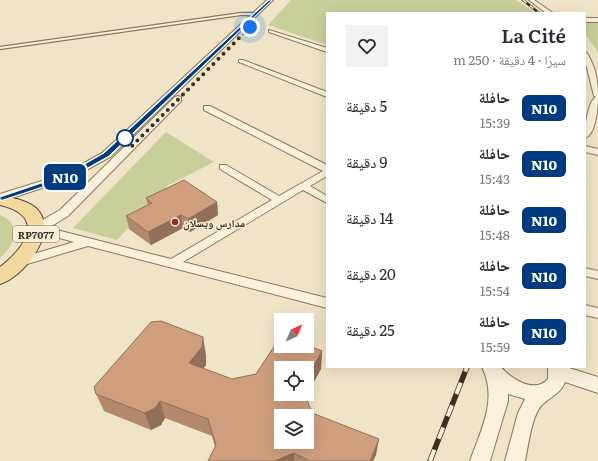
<!DOCTYPE html>
<html lang="ar">
<meta charset="utf-8">
<style>
body{margin:0;font-family:Literata,"Noto Naskh Arabic",serif;background:#f2f2f3;color:#2b2b33;direction:rtl;height:100vh;display:flex;flex-direction:column;font-size:15px;white-space:nowrap}
*{box-sizing:border-box;margin:0}
p{font-size:13px;color:#7c7c81}
.icon{flex:none;width:22px;height:22px;fill:none;stroke:currentColor;stroke-width:2;stroke-linecap:round;stroke-linejoin:round}
.map{position:relative;flex:1;overflow:hidden;direction:ltr}
.drawer{position:absolute;left:326px;top:12px;width:260px;height:356px;display:flex;flex-direction:column;background:#fff;border-radius:0px;box-shadow:0 4px 16px #0002;direction:rtl}
.drawer>*{flex:none}
.badge{padding:0 8px;border-radius:6px;font-size:14px;line-height:26px}
.needle{width:26px;rotate:44deg}
.fabs{position:absolute;left:274px;top:313px;display:grid;gap:8px}
.fabs a{display:grid;place-items:center;width:40px;height:40px;border-radius:0px;background:#fff;box-shadow:0 4px 16px #0002;font-size:20px}
.you{position:absolute;width:20px;height:20px;margin:-10px;border:3px solid #fff;border-radius:50%;background:#1a73e8;box-shadow:0 0 0 6px #1a73e833}
.map>.badge{position:absolute;translate:-50% -50%;box-shadow:0 0 0 2px #fff}
.round{display:grid;place-items:center;flex:none;width:42px;height:42px;border-radius:0px;background:#f2f2f3}
.headline{display:flex;align-items:center;justify-content:space-between;height:68px;padding:0 20px}
h1{font-size:19px;font-weight:600;line-height:30px}
ul{padding:0;list-style:none}
li{display:flex;align-items:center;gap:12px;height:56px;padding:0 20px}
li div{flex:1}
li b{display:block;font-size:15px}
li em{font-style:normal}
li .badge{min-width:44px;font-weight:700;text-align:center}
.map>svg:first-child{display:block}
.green{fill:#c9cf9b}
.lines{fill:none;stroke-linecap:round;stroke-linejoin:round}
.service-casing{stroke:#8d765c;stroke-width:2.5}
.minor-casing{stroke:#8d765c;stroke-width:2}
.tertiary-casing{stroke:#8d765c;stroke-width:2}
.primary-casing{stroke:#5b4430;stroke-width:2}
.service{fill:#faf1dc;fill-rule:evenodd}
.minor{fill:#faf1dc;fill-rule:evenodd}
.tertiary{fill:#faf1dc;fill-rule:evenodd}
.primary{fill:#f3d9a0;fill-rule:evenodd}
.rail-far1-casing{stroke:#3d2e20;stroke-width:2.5}
.rail-casing{stroke:#3d2e20;stroke-width:5.5}
.rail-far1{stroke:#f7eed8;stroke-width:1.5;stroke-dasharray:4.5;stroke-linecap:butt}
.rail{stroke:#f7eed8;stroke-width:4;stroke-dasharray:12;stroke-linecap:butt}
.wall{fill:#b2896c}
.shaded-wall{fill:#916f58}
.building{fill:#cf9f7d;stroke:#916f58;fill-rule:evenodd}
.line{fill:#003b80;stroke:#fff}
.walk{stroke:#3d2e20;stroke-width:4;stroke-dasharray:0 7.2}
.stop-dot{fill:#fff;stroke:#003b80;stroke-width:2}
.poi-dot{fill:#9e2a2b;stroke:#f7eed8;stroke-width:1.5}
.labels{text-anchor:middle;dominant-baseline:central;stroke-width:3;stroke-linejoin:round;paint-order:stroke}
.shield{fill:#f7eed8;stroke:#756857;stroke-width:1}
.shield-label{font-size:10px;font-weight:bold;fill:#3d2e20}
.poi-label{font-size:11px;font-weight:bold;fill:#3d2e20;stroke:#f7eed8;text-anchor:start}
</style>
<div class="map">
<svg width="598" height="461" viewBox="0 0 598 461">
<rect width="100%" height="100%" fill="#f0e4c8"/>
<g class="green">
<polygon points="291,0 516,0 536,13 327,13 327,45 268,25"/>
<polygon points="585,23 598,23 598,52 585,34"/>
<polygon points="166,132 214,162 167,186 117,240 73,228"/>
<path d="M0,215C22,223 15,246 0,258Z"/>
</g>
<g class="lines">
<g class="service-casing">
<polygon id="service" points="241,13 255,13 256,14 255,15 241,15 0,49 0,47"/>
</g>
<g class="minor-casing">
<g id="minor">
<polygon points="529,0 534,0 553,13 546,13"/>
<rect x="585" y="18" width="13" height="4"/>
<polygon points="269,30 327,48 327,52 269,32"/>
<path d="M585,52L587,53C596,68 598,81 598,98L594,96L585,60Z"/>
<polygon points="239,60 243,60 327,92 327,97 239,62"/>
<polygon points="204,106 210,106 327,165 327,176 310,186 327,196 327,203 303,190 183,262 327,298 327,308 88,246 17,267 13,266 11,263 13,260 74,242 33,231 32,229 33,227 37,225 171,259 272,200 220,169 220,165 226,165 279,196 323,171 204,110"/>
<polygon points="585,146 598,149 598,155 585,152"/>
<polygon points="585,268 598,271 598,279 585,276"/>
<polygon points="585,305 598,308 598,318 585,315"/>
</g>
</g>
<g class="tertiary-casing">
<g id="tertiary">
<polygon points="267,0 273,0 110,157 72,178 0,202 0,194 64,174 102,153"/>
<polygon points="178,96 181,97 181,101 68,216 42,232 32,232 31,229 32,226 60,210 175,97"/>
<path d="M598,96C598,106 596,135 585,138C585,129 587,99 598,96Z"/>
<path d="M482,367H501C511,379 535,394 548,379V367H566L598,377V393L565,382C560,395 549,397 541,406C532,416 528,447 525,461H505L518,413L525,399L508,394V401L490,461H470C481,429 498,400 482,367Z"/>
</g>
</g>
<g class="primary-casing">
<path id="primary" d="M0,195C12,198 28,200 37,209C59,232 24,277 0,284V267C27,246 46,216 0,205Z"/>
</g>
<use href="#service" class="service"/>
<use href="#minor" class="minor"/>
<use href="#tertiary" class="tertiary"/>
<use href="#primary" class="primary"/>
<g class="rail-far1-casing">
<polyline id="rail-far1" points="523,0 539,13"/>
</g>
<g class="rail-casing">
<polyline id="rail" points="430,461 467,367"/>
</g>
<use href="#rail-far1" class="rail-far1"/>
<use href="#rail" class="rail"/>
</g>
<g class="wall">
<polygon points="146,198 217,202 218,215 190,232 183,228 151,245 129,229 126,216 148,205"/>
<polygon points="322,351 321,369 306,396 312,413 376,455 373,461 208,461 215,447 212,436 165,418 161,425 151,430 104,411 96,394 206,355 206,365 203,368 232,379 256,374"/>
</g>
<g class="shaded-wall">
<polygon points="217,202 218,215 190,232 188,219"/>
<polygon points="181,215 183,228 151,245 148,232"/>
<polygon points="203,337 206,355 206,365 194,380 189,363"/>
<polygon points="322,351 321,369 302,403 302,394 307,394 307,378"/>
<polygon points="160,401 165,418 161,425 151,430 145,413"/>
<polygon points="379,439 376,455 373,461 370,461"/>
<polygon points="294,453 294,461 274,461"/>
</g>
<g class="building">
<polygon points="184,180 217,202 188,219 181,215 148,232 126,216 152,203 146,198"/>
<path d="M161,321L203,337L202,347L189,363L232,379L256,374L281,336V346H307V345L322,351L307,378V368H281V394H305L312,413L379,439L370,461H310L294,453L274,461H208L216,445L208,419L160,401L155,408L145,413L96,394L94,387L151,322ZM281,416H307V442H281Z"/>
</g>
<polygon class="line" points="269,0 272,0 109,156 70,178 3,200 0,200 0,197 65,175 104,153"/>
<g class="lines">
<polyline class="walk" points="125,138 130,148 250,27"/>
</g>
<circle class="stop-dot" cx="125" cy="138" r="8"/>
<circle class="poi-dot" cx="175" cy="222" r="4"/>
<g class="labels">
<rect class="shield" x="13" y="226" width="46" height="16" rx="3"/>
<g class="shield-label">
<text x="36" y="234">RP7077</text>
</g>
<g class="poi-label">
<text x="183" y="222">مدارس ويسلان</text>
</g>
</g>
</svg>
<div class="fabs">
<a><svg class="needle" viewBox="-14 -14 28 28"><path d="M0-13l5 13h-10z" fill="#e53935"/><path d="M0 13l5-13h-10z" fill="#7c7c81"/></svg></a>
<a><svg class="icon" aria-label="locate" viewBox="0 0 24 24"><circle cx="12" cy="12" r="6"/><path d="M12 2v4M12 18v4M2 12h4M18 12h4"/></svg></a>
<a><svg class="icon" aria-label="layers" viewBox="0 0 24 24"><path d="M12 4l9 5-9 5-9-5zM3 14l9 5 9-5"/></svg></a>
</div>
<div class="you" style="left:250px;top:27px"></div>
<b class="badge" style="left:65px;top:177px;background:#003b80;color:#fff">N10</b>
<section class="drawer">
<div class="headline"><div><h1>La Cité</h1><p>سيرًا · 4 دقيقة · 250 m</p></div><a class="round"><svg class="icon" aria-label="heart" viewBox="0 0 24 24"><path d="M12 20l-8-8c-3-5 5-10 8-4 3-6 11-1 8 4z"/></svg></a></div>
<ul>
<li><span class="badge" style="background:#003b80;color:#fff">N10</span><div><b>حافلة</b><p>15:39</p></div><em>5 دقيقة</em></li>
<li><span class="badge" style="background:#003b80;color:#fff">N10</span><div><b>حافلة</b><p>15:43</p></div><em>9 دقيقة</em></li>
<li><span class="badge" style="background:#003b80;color:#fff">N10</span><div><b>حافلة</b><p>15:48</p></div><em>14 دقيقة</em></li>
<li><span class="badge" style="background:#003b80;color:#fff">N10</span><div><b>حافلة</b><p>15:54</p></div><em>20 دقيقة</em></li>
<li><span class="badge" style="background:#003b80;color:#fff">N10</span><div><b>حافلة</b><p>15:59</p></div><em>25 دقيقة</em></li>
</ul>
</section>
</div>
